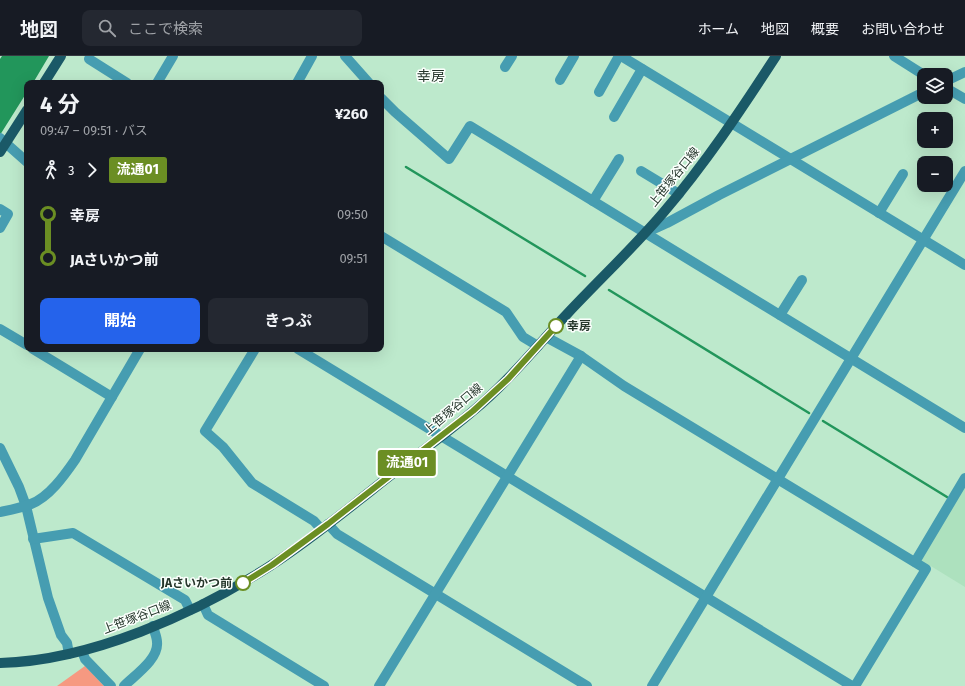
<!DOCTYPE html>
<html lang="ja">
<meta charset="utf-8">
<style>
body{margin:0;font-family:"Fira Sans","Noto Sans JP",sans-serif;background:#242831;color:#f1f3f6;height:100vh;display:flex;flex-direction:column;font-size:15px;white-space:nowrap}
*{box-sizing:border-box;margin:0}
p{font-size:13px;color:#9ea1a6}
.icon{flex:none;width:22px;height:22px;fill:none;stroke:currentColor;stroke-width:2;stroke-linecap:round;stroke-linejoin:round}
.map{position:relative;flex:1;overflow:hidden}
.details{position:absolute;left:24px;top:24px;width:360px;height:272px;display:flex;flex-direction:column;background:#171b24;border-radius:8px;box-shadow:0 4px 16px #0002}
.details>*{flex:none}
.badge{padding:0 8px;border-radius:3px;font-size:14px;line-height:26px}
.tools{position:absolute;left:917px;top:12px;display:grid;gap:8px}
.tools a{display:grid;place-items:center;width:36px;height:36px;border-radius:8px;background:#171b24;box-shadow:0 4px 16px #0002;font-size:20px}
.map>.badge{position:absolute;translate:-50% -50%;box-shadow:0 0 0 2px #fff}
.legs{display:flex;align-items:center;gap:6px;height:44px;padding:0 16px;font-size:13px}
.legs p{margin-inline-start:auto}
.headline{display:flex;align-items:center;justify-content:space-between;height:68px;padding:0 16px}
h1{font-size:22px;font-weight:700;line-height:30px}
.primary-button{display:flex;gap:8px;margin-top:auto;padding:8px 16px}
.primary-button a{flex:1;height:46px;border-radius:8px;background:#2563eb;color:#fff;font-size:16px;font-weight:700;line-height:46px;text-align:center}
.primary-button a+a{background:#242831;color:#f1f3f6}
ul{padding:0 16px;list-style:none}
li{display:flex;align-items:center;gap:14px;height:44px;font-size:15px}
li i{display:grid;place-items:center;width:6px;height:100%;margin:0 5px;background:currentColor}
li i::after{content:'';width:10px;height:10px;margin:-5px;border:3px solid;border-radius:50%;background:#171b24}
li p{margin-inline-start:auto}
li:first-child i{background:linear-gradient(#0000 50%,currentColor 0)}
li:last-child i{background:linear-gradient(currentColor 50%,#0000 0)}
header{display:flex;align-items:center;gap:24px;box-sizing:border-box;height:56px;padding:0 20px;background:#171b24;border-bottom:1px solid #363941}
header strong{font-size:19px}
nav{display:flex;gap:22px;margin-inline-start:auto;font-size:14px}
.search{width:280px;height:36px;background:#242831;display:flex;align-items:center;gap:10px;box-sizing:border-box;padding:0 14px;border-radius:8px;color:#9ea1a6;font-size:15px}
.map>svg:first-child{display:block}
.built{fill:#ade1be}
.green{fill:#f69981}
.water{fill:#22965b}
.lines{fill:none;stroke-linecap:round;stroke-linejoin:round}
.stream{stroke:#22965b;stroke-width:2.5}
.minor{stroke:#469db1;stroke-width:10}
.major{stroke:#1a5967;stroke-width:10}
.line-1-casing{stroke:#fff;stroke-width:9}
.line-1{stroke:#6b8e23;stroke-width:6}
.stop-1-dot{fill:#fff;stroke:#6b8e23;stroke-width:2}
.labels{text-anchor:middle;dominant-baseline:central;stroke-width:3;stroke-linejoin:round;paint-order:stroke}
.street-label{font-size:12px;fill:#26372c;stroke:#fbfffc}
.stop-label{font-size:12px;font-weight:bold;fill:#26372c;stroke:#fbfffc;text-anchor:start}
.quarter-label{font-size:14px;fill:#26372c;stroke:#fbfffc}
</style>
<header>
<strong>地図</strong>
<div class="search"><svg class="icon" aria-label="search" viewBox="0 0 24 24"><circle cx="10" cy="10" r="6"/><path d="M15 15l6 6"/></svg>ここで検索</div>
<nav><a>ホーム</a><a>地図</a><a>概要</a><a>お問い合わせ</a></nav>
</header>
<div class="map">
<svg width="965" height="630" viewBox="0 0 965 630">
<rect width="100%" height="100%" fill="#bde9cc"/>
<polygon class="built" points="965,430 965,531 921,504"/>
<polygon class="green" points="85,610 104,630 57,630"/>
<polygon class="water" points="2,0 49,0 33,27 27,27 27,36 0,79 0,3"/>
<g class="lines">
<g class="stream">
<polyline points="406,111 585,220"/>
<polyline points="609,234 809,357"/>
<polyline points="823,365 947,441"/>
</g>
<g class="minor">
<polyline points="345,0 369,27"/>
<polyline points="621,0 965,209"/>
<polyline points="894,0 924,19"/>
<polyline points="89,3 127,27"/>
<polyline points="505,11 512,0"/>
<polyline points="560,24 574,0"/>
<polyline points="946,25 965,16"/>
<polyline points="157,27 173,0"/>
<polyline points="297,27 312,0"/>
<polyline points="946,32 965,43"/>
<polyline points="599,36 619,0"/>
<polyline points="381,42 395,56 449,103 470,70 965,372"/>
<polyline points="614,61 642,13"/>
<polyline points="0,82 27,106"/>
<polyline points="641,115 679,138"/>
<polyline points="593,145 619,103"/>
<polyline points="0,153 8,158 0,172"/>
<polyline points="879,157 903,118"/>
<polyline points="645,177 667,167 719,139 924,36"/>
<polyline points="381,180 506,256 523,281 538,290"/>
<polyline points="780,259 802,224"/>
<polyline points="0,273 27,289"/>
<polyline points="546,281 581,300 624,330 926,513 855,630"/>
<polyline points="33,293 112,341"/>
<polyline points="255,293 205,375 223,391 252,427 314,465 321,473"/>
<polyline points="298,293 852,630"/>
<polyline points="0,392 19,431 26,450 48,542 61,579 67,587 69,598"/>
<path d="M0,456C10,454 21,452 31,448C49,441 64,420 75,404L140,293"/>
<polyline points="328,468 337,478 587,630"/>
<polyline points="33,483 73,477 185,544 190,554"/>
<polyline points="915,506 965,422"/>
<polyline points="203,548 208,559 324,630"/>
<polyline points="82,595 85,603 111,630"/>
<path d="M124,630C135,619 159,603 157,586C157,581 154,575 153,570"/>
<polyline points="379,630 581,300"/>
<polyline points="652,630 965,115"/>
</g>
<g class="major">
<polyline points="44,27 61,0"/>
<polyline points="0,96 27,54"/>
<path d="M0,607C90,605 195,558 270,510C306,487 339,460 372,434C405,407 440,383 473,355C508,326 537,290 568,257C600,223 633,192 663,157C705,108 741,54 776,0"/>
</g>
</g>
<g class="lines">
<g class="line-1-casing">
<polyline id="line-1" points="243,527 272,509 328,468 473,355 508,323 556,270"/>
</g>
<use href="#line-1" class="line-1"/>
</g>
<g class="stop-1-dot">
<circle cx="556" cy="270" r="7"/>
<circle cx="243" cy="527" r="7"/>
</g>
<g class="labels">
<g class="street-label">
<text transform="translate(674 121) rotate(-51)">上笹塚谷口線</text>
<text transform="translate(453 353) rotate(-40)">上笹塚谷口線</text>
<text transform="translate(137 561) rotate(-21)">上笹塚谷口線</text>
</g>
<g class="stop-label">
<text x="567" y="270">幸房</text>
<text x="232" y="527" text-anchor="end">JAさいかつ前</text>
</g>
<g class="quarter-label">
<text x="431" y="20">幸房</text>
</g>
</g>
</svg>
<div class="tools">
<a><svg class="icon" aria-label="layers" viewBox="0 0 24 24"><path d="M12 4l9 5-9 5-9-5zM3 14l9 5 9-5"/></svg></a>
<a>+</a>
<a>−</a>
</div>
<b class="badge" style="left:407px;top:407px;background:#6b8e23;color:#fff">流通01</b>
<section class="details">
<div class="headline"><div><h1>4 分</h1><p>09:47 – 09:51 · バス</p></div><b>¥260</b></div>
<div class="legs"><svg class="icon" aria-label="walk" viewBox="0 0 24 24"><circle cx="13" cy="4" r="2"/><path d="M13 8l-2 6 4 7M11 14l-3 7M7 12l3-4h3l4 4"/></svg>3<svg class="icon" aria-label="forward" viewBox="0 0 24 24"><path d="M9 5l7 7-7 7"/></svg><b class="badge" style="background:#6b8e23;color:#fff">流通01</b></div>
<ul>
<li><i style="color:#6b8e23"></i><b>幸房</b><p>09:50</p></li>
<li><i style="color:#6b8e23"></i><b>JAさいかつ前</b><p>09:51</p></li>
</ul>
<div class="primary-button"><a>開始</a><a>きっぷ</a></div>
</section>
</div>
